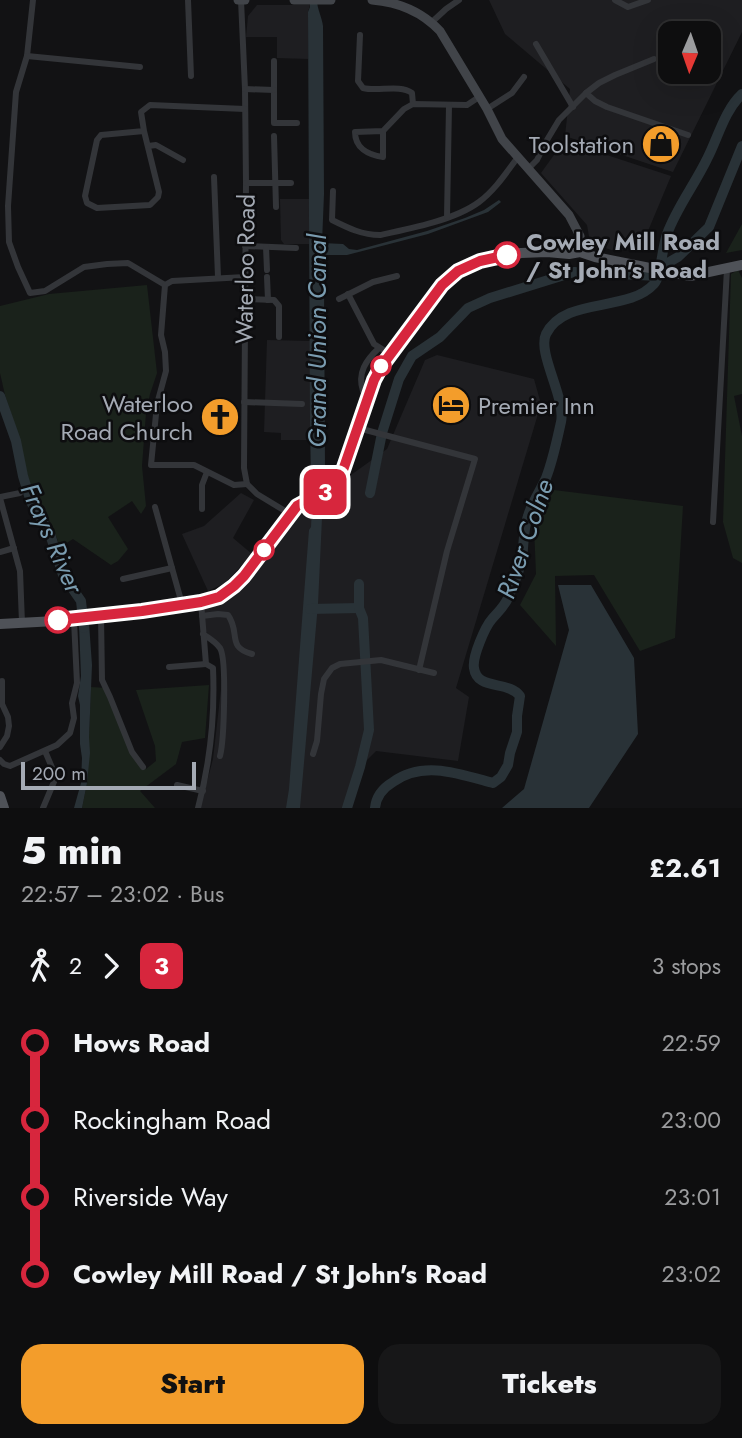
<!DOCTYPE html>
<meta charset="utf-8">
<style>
body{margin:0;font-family:Jost,sans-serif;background:#171718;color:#f1f3f6;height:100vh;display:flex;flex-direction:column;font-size:26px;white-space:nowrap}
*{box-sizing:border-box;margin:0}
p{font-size:23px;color:#9b9c9e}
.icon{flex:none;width:38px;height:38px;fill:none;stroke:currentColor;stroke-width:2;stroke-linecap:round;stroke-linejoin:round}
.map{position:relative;height:808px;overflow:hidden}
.drawer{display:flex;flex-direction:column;background:#0e0e0f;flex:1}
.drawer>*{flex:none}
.badge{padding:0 14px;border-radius:10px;font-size:24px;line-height:46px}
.needle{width:46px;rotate:182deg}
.buttons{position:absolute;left:658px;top:21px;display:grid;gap:14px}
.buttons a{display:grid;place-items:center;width:63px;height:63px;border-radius:14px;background:#0e0e0f;box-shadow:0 7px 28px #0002,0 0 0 2px #2e2e2f;font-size:35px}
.scale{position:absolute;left:21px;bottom:18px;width:175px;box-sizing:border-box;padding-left:7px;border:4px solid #a4aab4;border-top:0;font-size:19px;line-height:24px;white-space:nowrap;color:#a4aab4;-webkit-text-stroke:5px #0d0d0f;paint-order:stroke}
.map>.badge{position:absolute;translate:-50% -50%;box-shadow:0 0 0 4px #fff}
.legs{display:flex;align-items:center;gap:10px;height:77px;padding:0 21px;font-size:23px}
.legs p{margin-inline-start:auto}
.headline{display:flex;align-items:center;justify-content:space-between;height:119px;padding:0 21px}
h1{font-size:38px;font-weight:800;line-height:52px}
.cta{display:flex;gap:14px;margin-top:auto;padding:14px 21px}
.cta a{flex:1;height:80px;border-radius:21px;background:#f39d2b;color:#111;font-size:28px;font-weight:800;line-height:80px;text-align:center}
.cta a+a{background:#171718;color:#f1f3f6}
ul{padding:0 21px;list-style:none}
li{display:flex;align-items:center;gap:24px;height:77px;font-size:26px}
li i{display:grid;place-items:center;width:10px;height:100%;margin:0 9px;background:currentColor}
li i::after{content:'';width:18px;height:18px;margin:-9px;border:5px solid;border-radius:50%;background:#0e0e0f}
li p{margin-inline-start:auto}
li:first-child i{background:linear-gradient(#0000 50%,currentColor 0)}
li:last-child i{background:linear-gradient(currentColor 50%,#0000 0)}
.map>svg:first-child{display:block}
.built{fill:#1e1e21;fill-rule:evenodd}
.green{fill:#1a221b}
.water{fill:#293237}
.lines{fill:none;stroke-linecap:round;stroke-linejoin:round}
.river{stroke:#293237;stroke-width:10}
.street{stroke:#333539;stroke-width:6}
.secondary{stroke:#414449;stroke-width:9}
.primary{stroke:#4f5258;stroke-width:10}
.line-1-casing{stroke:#fff;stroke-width:16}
.line-1{stroke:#d7263d;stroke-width:10}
.stop-1-dot{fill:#fff;stroke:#d7263d;stroke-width:3.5}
.labels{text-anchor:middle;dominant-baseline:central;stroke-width:5;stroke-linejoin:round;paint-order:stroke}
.poi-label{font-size:24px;fill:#a4aab4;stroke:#0d0d0f;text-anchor:end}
.stop-label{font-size:24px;font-weight:bold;fill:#a4aab4;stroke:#0d0d0f;text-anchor:start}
.street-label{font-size:24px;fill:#a4aab4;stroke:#0d0d0f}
.water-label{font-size:26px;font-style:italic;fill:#7a9cb0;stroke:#0d0d0f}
</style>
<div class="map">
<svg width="742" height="808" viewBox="0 0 742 808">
<rect width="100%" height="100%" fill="#121214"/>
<g class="built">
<path d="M489,0H742V32L673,172L565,136L570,89L505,34ZM670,33H709V72H670Z"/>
<polygon points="257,5 310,5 308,12 308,59 277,58 277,37 246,37 248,16"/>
<polygon points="564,141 671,176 648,231 632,250 611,250 590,242 587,225 541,173"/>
<polygon points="280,199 309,199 309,244 284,244 281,240"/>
<polygon points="267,340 310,341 310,440 281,440 281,433 264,432"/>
<polygon points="437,355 534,379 541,404 456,688 469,697 458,761 376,751 360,767 347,808 200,808 213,759 225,654 221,645 213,640 204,629 204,607 211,605 235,590 294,516 387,449 425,360"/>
<polygon points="241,493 254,500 233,538 252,554 225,583 208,591 182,534 204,526"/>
</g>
<g class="green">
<polygon points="742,224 742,250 726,253"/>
<polygon points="738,270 742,278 742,394 734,396 742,436 742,563 733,558 723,522 731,274"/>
<polygon points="147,285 157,373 150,394 146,413 142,466 146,506 141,514 132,501 108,517 128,549 118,561 111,565 73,539 60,547 52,525 32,493 15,425 5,395 0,373 0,306 49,294"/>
<polygon points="554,490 683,506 675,638 640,651 594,575 555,576 556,646 520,605 536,574 534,527"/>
<path d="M209,685L205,738L182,742L176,764L140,791L155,808H82L87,783L91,687L107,688C117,717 126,746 146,769L156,761L155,746L136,690Z"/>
</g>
<g class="water">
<path d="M310,0H317C317,9 322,17 323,26L324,194L322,243L343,244L349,249L357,250L427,231L465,218L484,210L499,200L501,202L488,212L428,234L347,255H322L324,281L325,470V477L322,484L320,501L322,518L318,604L300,808H286L289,789L309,530L311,527L313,488L311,485L310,422L308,12L310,7Z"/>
<polygon points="558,585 591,585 634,658 638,734 589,808 502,808 524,789 569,630"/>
<polygon points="89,623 92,665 89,737 90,753 87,783 82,808 74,808 81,783 82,758 80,744 80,705 78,696 81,676 79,625"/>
</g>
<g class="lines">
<g class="river">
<polyline points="0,396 16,441 23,476 31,502 50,534 63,575 81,601 84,628"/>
<polyline points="370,493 382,433 399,379 412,356 440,337 468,308 490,298 574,272 659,276 666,264 678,257 709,227 742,146"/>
<polyline points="310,609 359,608"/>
<polyline points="347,808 360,767 369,730 363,618 359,608 359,584"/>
<path d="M375,808C376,797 383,788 393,782C423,760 460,774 493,783L501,777L508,765L510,753L517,732V716L520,696C508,680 477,691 474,668C472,657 485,627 492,619C498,612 504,607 508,598C513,586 520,571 522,558C524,544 523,530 528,516C532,502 540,491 546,478C553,460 557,440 561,422C566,398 537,353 546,334C565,296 628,313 654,284C661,277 662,247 667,234C677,207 695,184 707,159C718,138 724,111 742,94"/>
</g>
<g class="street">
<polyline points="33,0 27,56 16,92 8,206 9,242 18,267 30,293 45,291 84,267 107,264 128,263 165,285"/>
<polyline points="188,0 191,76"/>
<polyline points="241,0 245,89 246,183 244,468 247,484 257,494 290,514"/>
<polyline points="615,0 628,7 648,0"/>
<polyline points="432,22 446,9 459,0"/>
<path d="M360,35L358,81L363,88C378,92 399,84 412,93L413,104"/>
<polyline points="536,44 573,107"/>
<polyline points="27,56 140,67"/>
<polyline points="274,61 274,123 297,123"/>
<polyline points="245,89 274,90"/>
<polyline points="586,93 595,101 607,107 688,135"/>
<polyline points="487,109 512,93 524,77"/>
<polyline points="144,131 101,135 97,140 85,196 87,203 97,208 150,205 158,197 159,192 144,131 141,112 150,105 245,109"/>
<path d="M383,131L355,132C355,148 368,155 383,157V131L404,109L413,104L467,105L479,97"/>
<polyline points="274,136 276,207"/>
<polyline points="148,146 156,145 183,160"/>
<polyline points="529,168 537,160 547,140 559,120 586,93 599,83 615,75 654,59"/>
<polyline points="214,177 218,277"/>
<polyline points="246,183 291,183"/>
<path d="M333,191L332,220C348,228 362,235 380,235C409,229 455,220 479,202C495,190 506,173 518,157"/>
<polyline points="447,217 449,105"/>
<polyline points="245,246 296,248"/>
<polyline points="266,247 267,270"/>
<polyline points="245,277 172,281 165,285 161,335 165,352 166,371 157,404 151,465 194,465 234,485 247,484"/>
<polyline points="267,277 268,300"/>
<polyline points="348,294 374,344 390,354"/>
<polyline points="245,299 274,300 279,306 279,337"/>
<polyline points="339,299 373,282 397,276"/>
<path d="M369,395L363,391C357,373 366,360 379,348"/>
<polyline points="244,402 302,404"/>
<polyline points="358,428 475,459 447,551 419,670"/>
<polyline points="0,497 20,493"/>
<polyline points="0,498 20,571 22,623"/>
<polyline points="155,507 182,604"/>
<polyline points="202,509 202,485 207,472"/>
<polyline points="713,522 727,269"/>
<polyline points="0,552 14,548"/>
<polyline points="123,579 172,568"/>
<polyline points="101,616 102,680 110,697 132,752 143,767"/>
<path d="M202,616L218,614L228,615C241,633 226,647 252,654"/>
<path d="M203,634C209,638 216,642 220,648C227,659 224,741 220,756"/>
<polyline points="169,667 206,664 201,602"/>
<polyline points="0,747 7,736 9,726 8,717 2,704 2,681"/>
<polyline points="313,754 317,741 321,694 324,679 332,668 340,664 381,660 434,673"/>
<polyline points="0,760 4,764 10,766 57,745 70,733 74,718 72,703 77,683 74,620"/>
<polyline points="177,785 203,791"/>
<polyline points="43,808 56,777 45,751"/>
<path d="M198,808C210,763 215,714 213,668L206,664"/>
</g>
<g class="secondary">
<polyline points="238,0 245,0"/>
<polyline points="294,0 331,0"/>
<path d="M372,0C398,2 422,12 440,31L487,109L502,139L569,215L580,236V252"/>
</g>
<g class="primary">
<path d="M0,624L74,620L201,602C249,592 264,540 295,508C308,495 328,494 340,479L374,380L381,367L442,285L458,271L480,261L521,253L547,252L569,254L580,252L595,257L690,276L742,265"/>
<polyline points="0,796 4,808"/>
</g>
</g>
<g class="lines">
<g class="line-1-casing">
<polyline id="line-1" points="58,620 142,611 201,602 219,597 234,586 244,576 297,506 336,485 340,479 374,380 381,367 442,285 458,271 480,261 507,255"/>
</g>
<use href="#line-1" class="line-1"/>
</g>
<defs>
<g id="shop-disc" transform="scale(2.0125)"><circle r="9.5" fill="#f39d2b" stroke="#0d0d0f"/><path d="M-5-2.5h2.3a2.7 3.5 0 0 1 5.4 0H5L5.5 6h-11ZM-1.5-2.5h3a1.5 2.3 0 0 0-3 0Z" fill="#111"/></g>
<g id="hotel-disc" transform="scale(2.0125)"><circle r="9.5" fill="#f39d2b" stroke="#0d0d0f"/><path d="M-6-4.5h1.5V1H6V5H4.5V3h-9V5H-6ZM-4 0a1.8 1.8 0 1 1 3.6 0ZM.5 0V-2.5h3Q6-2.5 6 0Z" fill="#111"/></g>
<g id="church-disc" transform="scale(2.0125)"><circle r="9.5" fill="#f39d2b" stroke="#0d0d0f"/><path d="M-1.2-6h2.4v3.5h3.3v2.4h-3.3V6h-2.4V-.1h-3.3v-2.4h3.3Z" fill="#111"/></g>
</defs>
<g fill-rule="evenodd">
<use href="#shop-disc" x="661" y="144"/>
<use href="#hotel-disc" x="451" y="405"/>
<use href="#church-disc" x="220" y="417"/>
</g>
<g class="stop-1-dot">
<circle cx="507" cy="255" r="12"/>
<circle cx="381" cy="366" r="9"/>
<circle cx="264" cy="550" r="9"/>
<circle cx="58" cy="620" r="12"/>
</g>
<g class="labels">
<g class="poi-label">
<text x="634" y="144">Toolstation</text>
<text x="193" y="403">Waterloo<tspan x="193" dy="28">Road Church</tspan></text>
<text x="478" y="405" text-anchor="start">Premier Inn</text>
</g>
<g class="stop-label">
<text x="526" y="241">Cowley Mill Road<tspan x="526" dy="28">/ St John's Road</tspan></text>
</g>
<g class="street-label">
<text transform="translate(245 269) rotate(-89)">Waterloo Road</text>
</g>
<g class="water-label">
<text transform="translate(317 341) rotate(-90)">Grand Union Canal</text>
<text transform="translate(52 538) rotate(66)">Frays River</text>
<text transform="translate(525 539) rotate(-71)">River Colne</text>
</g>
</g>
</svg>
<div class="buttons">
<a><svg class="needle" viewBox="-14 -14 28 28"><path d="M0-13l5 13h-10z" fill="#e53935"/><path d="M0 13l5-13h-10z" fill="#9b9c9e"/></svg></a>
</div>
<div class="scale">200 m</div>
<b class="badge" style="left:325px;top:492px;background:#d7263d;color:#fff">3</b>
</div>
<section class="drawer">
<div class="headline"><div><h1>5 min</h1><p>22:57 – 23:02 · Bus</p></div><b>£2.61</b></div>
<div class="legs"><svg class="icon" aria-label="walk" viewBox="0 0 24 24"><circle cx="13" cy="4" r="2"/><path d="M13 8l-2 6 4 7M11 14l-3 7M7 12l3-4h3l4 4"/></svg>2<svg class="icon" aria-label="forward" viewBox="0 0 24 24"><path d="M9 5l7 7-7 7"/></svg><b class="badge" style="background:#d7263d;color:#fff">3</b><p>3 stops</p></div>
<ul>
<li><i style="color:#d7263d"></i><b>Hows Road</b><p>22:59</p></li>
<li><i style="color:#d7263d"></i><span>Rockingham Road</span><p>23:00</p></li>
<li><i style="color:#d7263d"></i><span>Riverside Way</span><p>23:01</p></li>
<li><i style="color:#d7263d"></i><b>Cowley Mill Road / St John's Road</b><p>23:02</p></li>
</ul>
<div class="cta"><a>Start</a><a>Tickets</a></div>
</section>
